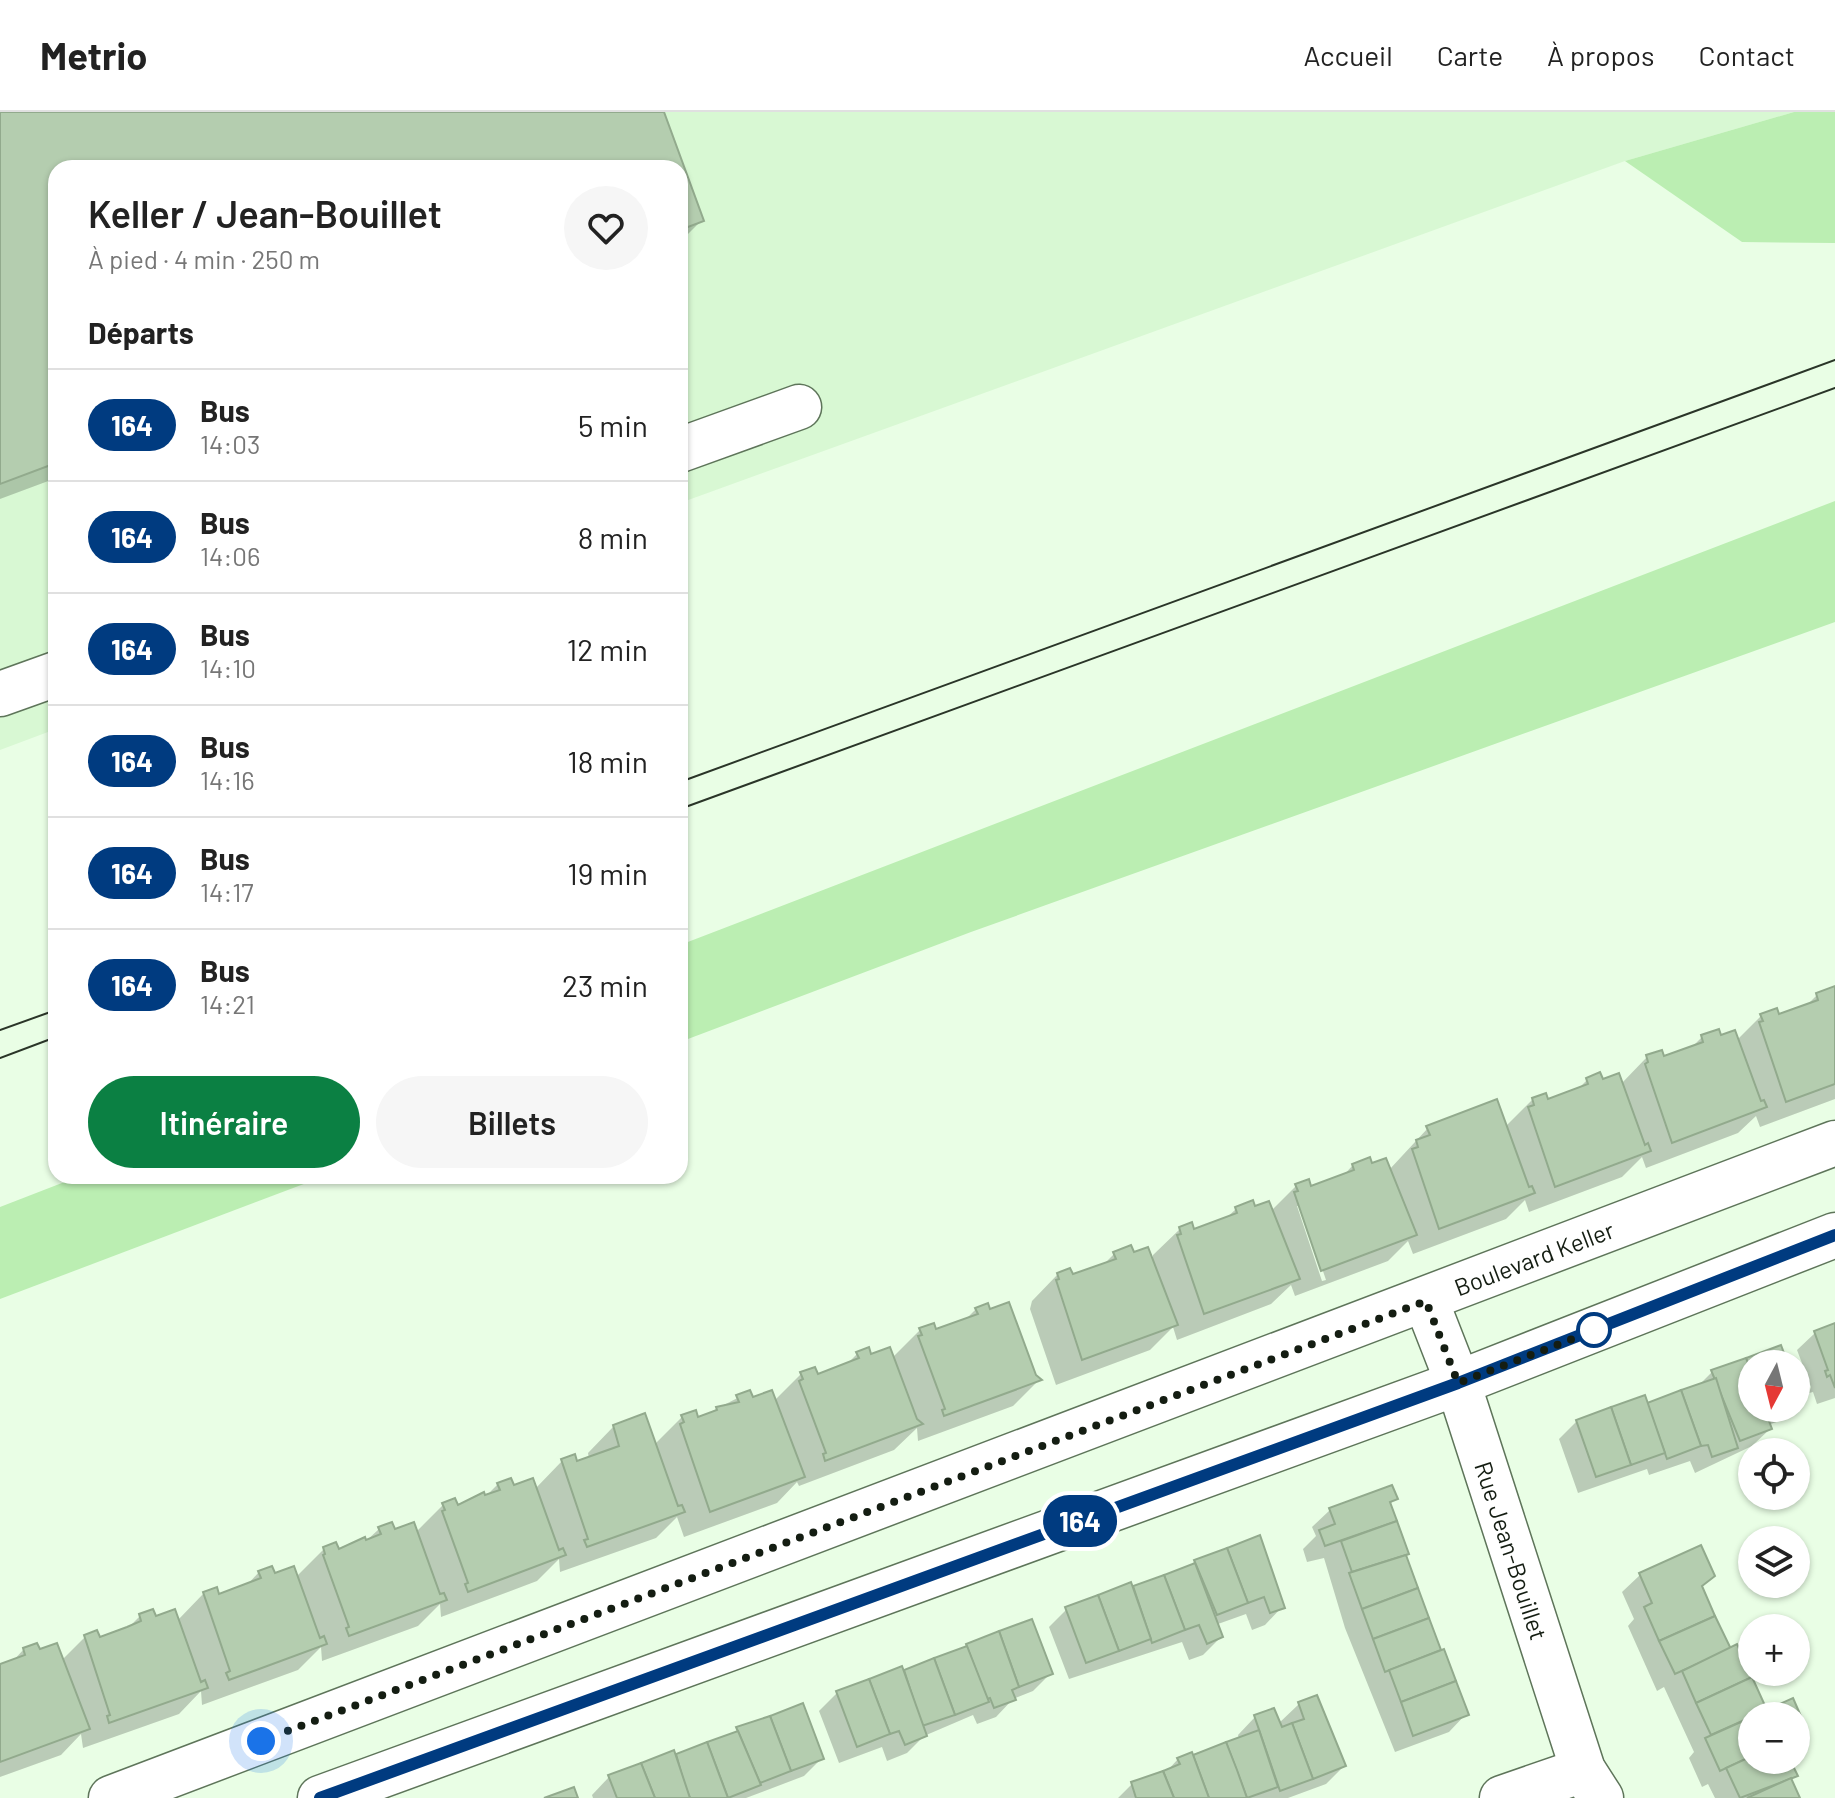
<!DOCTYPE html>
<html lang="fr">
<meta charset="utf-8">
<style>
body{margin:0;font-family:Barlow,sans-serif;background:#f6f6f6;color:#222;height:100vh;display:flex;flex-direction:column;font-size:30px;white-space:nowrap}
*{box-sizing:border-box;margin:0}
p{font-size:26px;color:#767676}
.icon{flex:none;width:44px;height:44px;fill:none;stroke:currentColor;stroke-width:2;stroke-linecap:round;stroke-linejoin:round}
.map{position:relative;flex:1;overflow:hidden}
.side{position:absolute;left:48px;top:48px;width:640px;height:1024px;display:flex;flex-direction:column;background:#fff;border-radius:24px;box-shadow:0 2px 6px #0004}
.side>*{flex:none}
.badge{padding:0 16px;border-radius:26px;font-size:28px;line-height:52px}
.needle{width:52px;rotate:187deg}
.tools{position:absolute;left:1738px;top:1238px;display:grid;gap:16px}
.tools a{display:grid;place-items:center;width:72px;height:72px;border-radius:50%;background:#fff;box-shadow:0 2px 6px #0004;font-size:40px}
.you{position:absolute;width:40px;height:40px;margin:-20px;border:6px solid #fff;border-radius:50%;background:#1a73e8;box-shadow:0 0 0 12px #1a73e833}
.map>.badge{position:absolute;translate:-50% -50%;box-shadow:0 0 0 4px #fff}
h2{padding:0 40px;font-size:30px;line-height:72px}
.round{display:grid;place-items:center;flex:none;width:84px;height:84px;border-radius:42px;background:#f6f6f6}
.head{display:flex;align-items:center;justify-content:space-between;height:136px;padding:0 40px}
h1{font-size:38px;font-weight:600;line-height:60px}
.button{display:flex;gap:16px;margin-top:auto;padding:16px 40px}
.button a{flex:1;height:92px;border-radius:48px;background:#0b8043;color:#fff;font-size:32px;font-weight:600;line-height:92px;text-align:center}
.button a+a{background:#f6f6f6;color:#222}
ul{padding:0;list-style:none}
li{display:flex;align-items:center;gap:24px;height:112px;padding:0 40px;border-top:2px solid #e0e0e0}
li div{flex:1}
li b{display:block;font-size:30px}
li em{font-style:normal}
li .badge{min-width:88px;font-weight:700;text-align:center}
header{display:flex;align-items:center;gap:48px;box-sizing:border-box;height:112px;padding:0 40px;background:#fff;border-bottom:2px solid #e0e0e0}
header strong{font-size:38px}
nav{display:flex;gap:44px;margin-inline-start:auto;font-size:28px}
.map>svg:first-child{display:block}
.built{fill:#d8f8d3}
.green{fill:#bbeeb2}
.shadow{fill:#0003;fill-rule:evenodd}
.building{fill:#b4cdaf;stroke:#92aa8d;stroke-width:2}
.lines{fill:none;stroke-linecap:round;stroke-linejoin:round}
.minor-casing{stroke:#5e755a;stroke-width:47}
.minor{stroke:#fff;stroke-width:44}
.tram{stroke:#2a3528;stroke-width:2}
.line-casing{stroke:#fff;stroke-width:18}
.line{stroke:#003b80;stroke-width:12}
.walk{stroke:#141d12;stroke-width:8;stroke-dasharray:0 14.4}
.stop-dot{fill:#fff;stroke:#003b80;stroke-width:4}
.labels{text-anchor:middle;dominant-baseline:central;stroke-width:6;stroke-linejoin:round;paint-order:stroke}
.street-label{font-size:24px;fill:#141d12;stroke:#fff}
</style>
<header>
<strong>Metrio</strong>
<nav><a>Accueil</a><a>Carte</a><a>À propos</a><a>Contact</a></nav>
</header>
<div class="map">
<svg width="1835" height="1686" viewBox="0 0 1835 1686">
<rect width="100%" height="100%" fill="#e9fee5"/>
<polygon class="built" points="0,0 1794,0 1625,49 680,391 680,56 56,56 56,617 0,638"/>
<g class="green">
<polygon points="1794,0 1835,0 1835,131 1742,130 1625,49"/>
<polygon points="1835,389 1835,510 971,820 680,930 680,833"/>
<polygon points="80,1064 325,1064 0,1187 0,1095"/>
</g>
<g class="shadow">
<polygon points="0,0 662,0 702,108 680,130 680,56 56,56 56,382 51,368 0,387"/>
<path d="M1835,877V987L1760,1015L1756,1004L1738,1021L1646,1056L1642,1045L1622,1065L1529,1100L1525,1088L1506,1107L1413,1142L1408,1129L1388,1149L1295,1184L1291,1173L1271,1192L1177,1228L1173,1215L1150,1238L1056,1273L1030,1197L1032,1189L1058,1162L1072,1165L1103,1153L1114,1142L1133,1143L1152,1151L1153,1143L1180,1117L1193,1120L1224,1108L1236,1097L1271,1099L1296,1074L1310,1076L1342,1065L1353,1053L1389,1058L1428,1016L1505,1015L1533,987L1547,990L1576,979L1587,968L1621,972L1647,945L1663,946L1690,937L1702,925L1737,928L1761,904L1778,905L1806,894L1817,883ZM1297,1094H1301L1326,1168L1322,1169Z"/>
<polygon points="976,1197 1039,1268 1013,1294 918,1329 917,1316 894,1338 799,1374 797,1370 777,1391 684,1425 677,1405 656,1426 560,1460 559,1447 537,1469 441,1505 440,1492 418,1514 322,1549 321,1535 298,1558 202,1593 201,1579 179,1602 83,1636 81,1622 61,1643 0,1665 0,1554 12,1550 24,1537 61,1549 85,1525 99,1527 127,1517 140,1504 177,1509 204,1481 218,1484 246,1474 259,1460 296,1465 324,1437 337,1440 365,1430 379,1417 415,1421 443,1393 456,1396 485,1385 498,1372 535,1377 562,1349 576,1352 589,1347 588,1341 614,1314 654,1333 682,1305 697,1307 749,1280 752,1287 774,1289 801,1262 816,1264 846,1253 857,1242 892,1246 920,1218 935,1220 964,1209"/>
<polygon points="1835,1213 1835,1286 1817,1292 1813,1280 1809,1281 1811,1275 1797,1238 1815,1221"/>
<polygon points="1780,1236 1786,1252 1752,1252 1752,1296 1793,1296 1782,1308 1768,1313 1770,1317 1752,1334 1695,1361 1690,1349 1649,1363 1647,1357 1578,1381 1559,1327 1577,1309 1646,1293 1698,1274 1712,1260"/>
<polygon points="1395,1387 1389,1393 1407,1441 1404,1444 1466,1602 1449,1620 1395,1640 1345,1516 1324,1446 1307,1450 1303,1437 1316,1424 1312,1415 1330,1398"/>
<polygon points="1258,1426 1282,1495 1265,1513 1252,1518 1246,1502 1218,1512 1221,1525 1203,1543 1189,1548 1182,1530 1069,1567 1049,1515 1067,1497 1189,1455 1195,1449"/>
<polygon points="1640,1463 1713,1464 1700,1476 1728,1537 1766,1600 1792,1589 1805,1617 1796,1626 1796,1604 1752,1604 1752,1648 1788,1648 1795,1664 1790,1669 1799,1686 1715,1686 1708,1672 1702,1675 1689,1646 1694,1640 1664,1575 1657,1579 1628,1514 1634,1507 1622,1480"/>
<polygon points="1030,1509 1050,1562 1033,1579 1013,1587 996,1605 977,1612 973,1603 924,1624 907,1641 887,1649 882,1635 839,1651 819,1599 837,1581 903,1561"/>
<polygon points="1299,1592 1344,1654 1326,1672 1288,1686 1118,1686 1132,1672 1167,1659 1178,1647 1239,1627 1238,1623 1255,1605 1278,1612"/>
<polygon points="709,1632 822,1646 804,1664 746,1686 593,1686 592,1683 609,1665"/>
</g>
<g class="building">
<polygon points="0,0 664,0 704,109 680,118 680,56 56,56 56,351 0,372"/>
<polygon points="1835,874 1835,972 1786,990 1759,910 1763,909 1760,902 1777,896 1779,902 1818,888 1816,881"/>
<polygon points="1719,917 1721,923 1735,918 1761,989 1764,988 1767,995 1672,1031 1645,952 1648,950 1646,943 1662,938 1664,944 1703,930 1701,923"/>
<polygon points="1600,960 1603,967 1619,961 1645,1033 1648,1031 1651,1039 1555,1075 1528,995 1534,993 1532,986 1546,981 1548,987 1588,972 1586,966"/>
<polygon points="1497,987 1529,1075 1532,1074 1535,1081 1439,1117 1412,1037 1418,1035 1416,1028 1430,1023 1426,1014"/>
<polygon points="1370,1045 1372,1051 1386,1046 1417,1123 1321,1159 1294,1080 1298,1079 1295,1072 1309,1067 1311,1074 1354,1058 1352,1052"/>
<polygon points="1253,1088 1255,1094 1269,1089 1300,1167 1204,1202 1177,1123 1181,1122 1179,1115 1192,1110 1194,1117 1237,1101 1235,1095"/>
<polygon points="1131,1133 1134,1140 1148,1135 1178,1213 1082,1248 1056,1168 1059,1167 1057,1161 1070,1156 1073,1162 1116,1147 1113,1140"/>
<polygon points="1009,1190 1036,1263 1042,1268 944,1304 942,1298 945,1297 918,1224 922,1223 919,1216 934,1211 936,1217 978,1202 975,1196 988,1191 990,1197"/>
<polygon points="1835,1211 1835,1276 1830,1263 1827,1265 1825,1259 1828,1258 1814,1219"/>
<polygon points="1781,1233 1788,1252 1752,1252 1752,1262 1746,1246"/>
<polygon points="869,1235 871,1242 890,1235 917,1307 923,1312 825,1349 823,1342 826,1341 799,1269 803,1267 800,1260 815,1255 818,1262 859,1246 856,1240"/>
<polygon points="1746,1246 1752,1262 1752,1296 1764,1296 1772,1317 1740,1329 1711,1258"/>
<polygon points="1716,1266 1738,1336 1712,1345 1708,1333 1701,1334 1681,1278"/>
<polygon points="750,1278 753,1285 772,1278 805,1365 710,1400 680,1312 684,1310 681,1303 696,1298 698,1305 717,1298 716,1295 739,1290 736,1283"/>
<polygon points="1681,1278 1701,1334 1667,1347 1647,1291"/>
<polygon points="1645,1283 1665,1341 1631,1353 1611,1295"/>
<polygon points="1611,1295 1631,1353 1596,1365 1576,1308"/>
<polygon points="645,1301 678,1394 682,1393 685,1400 587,1435 584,1428 588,1427 561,1347 575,1342 577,1349 619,1334 613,1313"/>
<polygon points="511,1366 514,1373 533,1366 559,1438 563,1436 566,1443 468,1480 465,1472 468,1471 442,1399 445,1398 442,1391 455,1386 458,1393 484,1380 485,1383 500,1378 497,1371"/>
<polygon points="1392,1373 1398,1387 1390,1390 1397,1409 1325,1434 1319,1418 1335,1412 1329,1396"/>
<polygon points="1397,1409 1409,1442 1352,1460 1341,1429"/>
<polygon points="392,1410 395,1417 414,1410 440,1482 444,1481 447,1488 349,1524 346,1516 349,1515 323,1443 325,1442 323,1435 336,1430 339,1437 365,1425 366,1428 381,1422 378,1415"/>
<polygon points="1260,1423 1285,1496 1270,1501 1264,1485 1248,1491 1227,1436"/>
<polygon points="1701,1433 1715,1464 1702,1474 1715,1504 1659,1529 1644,1495 1652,1491 1639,1461"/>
<polygon points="1227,1436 1248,1491 1217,1503 1194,1448"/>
<polygon points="1406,1443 1418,1476 1362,1497 1349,1461"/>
<polygon points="1195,1451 1223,1525 1207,1532 1199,1513 1185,1518 1164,1463"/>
<polygon points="272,1454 275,1461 294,1454 320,1526 324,1524 327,1532 229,1568 226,1561 230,1559 203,1480 217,1475 219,1482 261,1466 258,1459"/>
<polygon points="1164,1463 1185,1518 1152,1531 1133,1474"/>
<polygon points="1131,1470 1151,1527 1119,1539 1098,1483"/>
<polygon points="1418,1476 1429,1506 1373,1527 1362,1497"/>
<polygon points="1098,1483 1119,1539 1086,1551 1065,1495"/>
<polygon points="153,1497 156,1504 175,1497 201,1570 205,1568 208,1576 109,1611 107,1604 110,1603 84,1523 97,1518 100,1525 127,1515 141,1509 139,1502"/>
<polygon points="1715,1504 1731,1537 1675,1562 1659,1529"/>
<polygon points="1429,1506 1441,1538 1385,1560 1373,1527"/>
<polygon points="1032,1507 1053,1562 1019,1575 999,1519"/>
<polygon points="999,1519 1019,1575 1012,1578 1016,1588 994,1596 990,1586 987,1587 966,1532"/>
<polygon points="37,1531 40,1537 57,1531 90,1617 0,1650 0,1552 25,1543 23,1536"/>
<polygon points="1737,1532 1752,1565 1696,1591 1682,1559"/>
<polygon points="967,1534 989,1590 955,1603 934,1546"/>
<polygon points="1444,1537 1456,1569 1401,1590 1389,1558"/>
<polygon points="934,1546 955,1603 922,1614 904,1558"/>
<polygon points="902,1554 927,1624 905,1633 899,1619 890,1622 869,1567"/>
<polygon points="1752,1565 1767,1598 1711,1623 1696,1591"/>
<polygon points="869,1567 890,1622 857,1635 836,1579"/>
<polygon points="1456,1569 1469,1603 1413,1624 1401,1590"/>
<polygon points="1317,1583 1346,1654 1313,1667 1292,1611 1304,1607 1298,1590"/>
<polygon points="1793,1586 1807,1618 1796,1624 1796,1604 1753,1604"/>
<polygon points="803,1591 824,1647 791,1659 770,1604"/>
<polygon points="1274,1596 1282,1615 1292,1611 1313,1667 1280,1679 1254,1603"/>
<polygon points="770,1604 791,1659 760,1671 736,1615"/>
<polygon points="1752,1605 1752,1644 1720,1659 1705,1626"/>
<polygon points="1259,1618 1278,1675 1247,1686 1226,1630"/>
<polygon points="738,1619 761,1673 728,1686 707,1630"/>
<polygon points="707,1630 728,1686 690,1686 684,1671 676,1642"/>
<polygon points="1226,1630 1237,1658 1247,1686 1209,1686 1193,1643"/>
<polygon points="674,1638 690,1686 655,1686 641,1651"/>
<polygon points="1192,1640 1209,1686 1174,1686 1163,1659 1180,1652 1177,1646"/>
<polygon points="1752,1644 1752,1648 1790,1648 1798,1664 1740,1686 1726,1656"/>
<polygon points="641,1651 655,1686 617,1686 608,1663"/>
<polygon points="1163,1659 1174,1686 1136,1686 1131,1670"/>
<polygon points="1791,1666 1800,1686 1747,1686"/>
<polygon points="574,1675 578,1686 544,1686"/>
</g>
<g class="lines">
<g class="minor-casing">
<g id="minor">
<polyline points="680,338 799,295"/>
<polyline points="0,582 56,562"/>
<path id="s1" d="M1426,1189L1458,1271L1583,1658L1601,1686"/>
<path id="s2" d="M111,1686L1835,1031"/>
<polyline points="320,1686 1458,1271 1835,1123"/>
<polyline points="1502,1686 1583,1658"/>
</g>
</g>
<use href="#minor" class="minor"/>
<g class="tram">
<polyline points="680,670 1835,248"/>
<polyline points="680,697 1835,276"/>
<polyline points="0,918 56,898"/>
<polyline points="0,946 56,925"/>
</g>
</g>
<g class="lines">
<g class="line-casing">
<polyline id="line" points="320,1686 1458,1271 1835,1123"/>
</g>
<use href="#line" class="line"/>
<polyline class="walk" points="261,1629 1426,1189 1458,1271 1601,1216 1594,1218"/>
</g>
<circle class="stop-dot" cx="1594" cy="1218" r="16"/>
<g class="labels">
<g class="street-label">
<text stroke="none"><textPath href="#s2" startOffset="1522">Boulevard Keller</textPath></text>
<text stroke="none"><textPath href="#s1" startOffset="264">Rue Jean-Bouillet</textPath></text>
</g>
</g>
</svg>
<div class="tools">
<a><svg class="needle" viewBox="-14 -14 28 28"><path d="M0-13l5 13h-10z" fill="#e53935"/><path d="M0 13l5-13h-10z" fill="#767676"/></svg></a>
<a><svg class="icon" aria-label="locate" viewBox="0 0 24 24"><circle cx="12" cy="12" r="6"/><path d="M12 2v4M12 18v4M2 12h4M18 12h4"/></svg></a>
<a><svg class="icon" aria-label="layers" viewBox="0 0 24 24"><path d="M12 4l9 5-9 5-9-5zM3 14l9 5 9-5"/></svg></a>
<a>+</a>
<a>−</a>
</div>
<div class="you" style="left:261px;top:1629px"></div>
<b class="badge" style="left:1080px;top:1409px;background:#003b80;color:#fff">164</b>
<section class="side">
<div class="head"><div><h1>Keller / Jean-Bouillet</h1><p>À pied · 4 min · 250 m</p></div><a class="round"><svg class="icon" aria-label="heart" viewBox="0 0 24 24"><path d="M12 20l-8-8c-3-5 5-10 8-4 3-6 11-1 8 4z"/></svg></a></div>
<h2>Départs</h2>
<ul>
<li><span class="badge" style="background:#003b80;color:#fff">164</span><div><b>Bus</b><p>14:03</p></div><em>5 min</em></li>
<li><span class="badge" style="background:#003b80;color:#fff">164</span><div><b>Bus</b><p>14:06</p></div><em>8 min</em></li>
<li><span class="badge" style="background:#003b80;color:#fff">164</span><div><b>Bus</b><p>14:10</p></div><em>12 min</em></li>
<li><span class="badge" style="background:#003b80;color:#fff">164</span><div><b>Bus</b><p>14:16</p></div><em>18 min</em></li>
<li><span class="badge" style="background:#003b80;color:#fff">164</span><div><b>Bus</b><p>14:17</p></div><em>19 min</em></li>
<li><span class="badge" style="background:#003b80;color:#fff">164</span><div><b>Bus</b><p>14:21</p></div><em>23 min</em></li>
</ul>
<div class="button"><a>Itinéraire</a><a>Billets</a></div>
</section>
</div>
